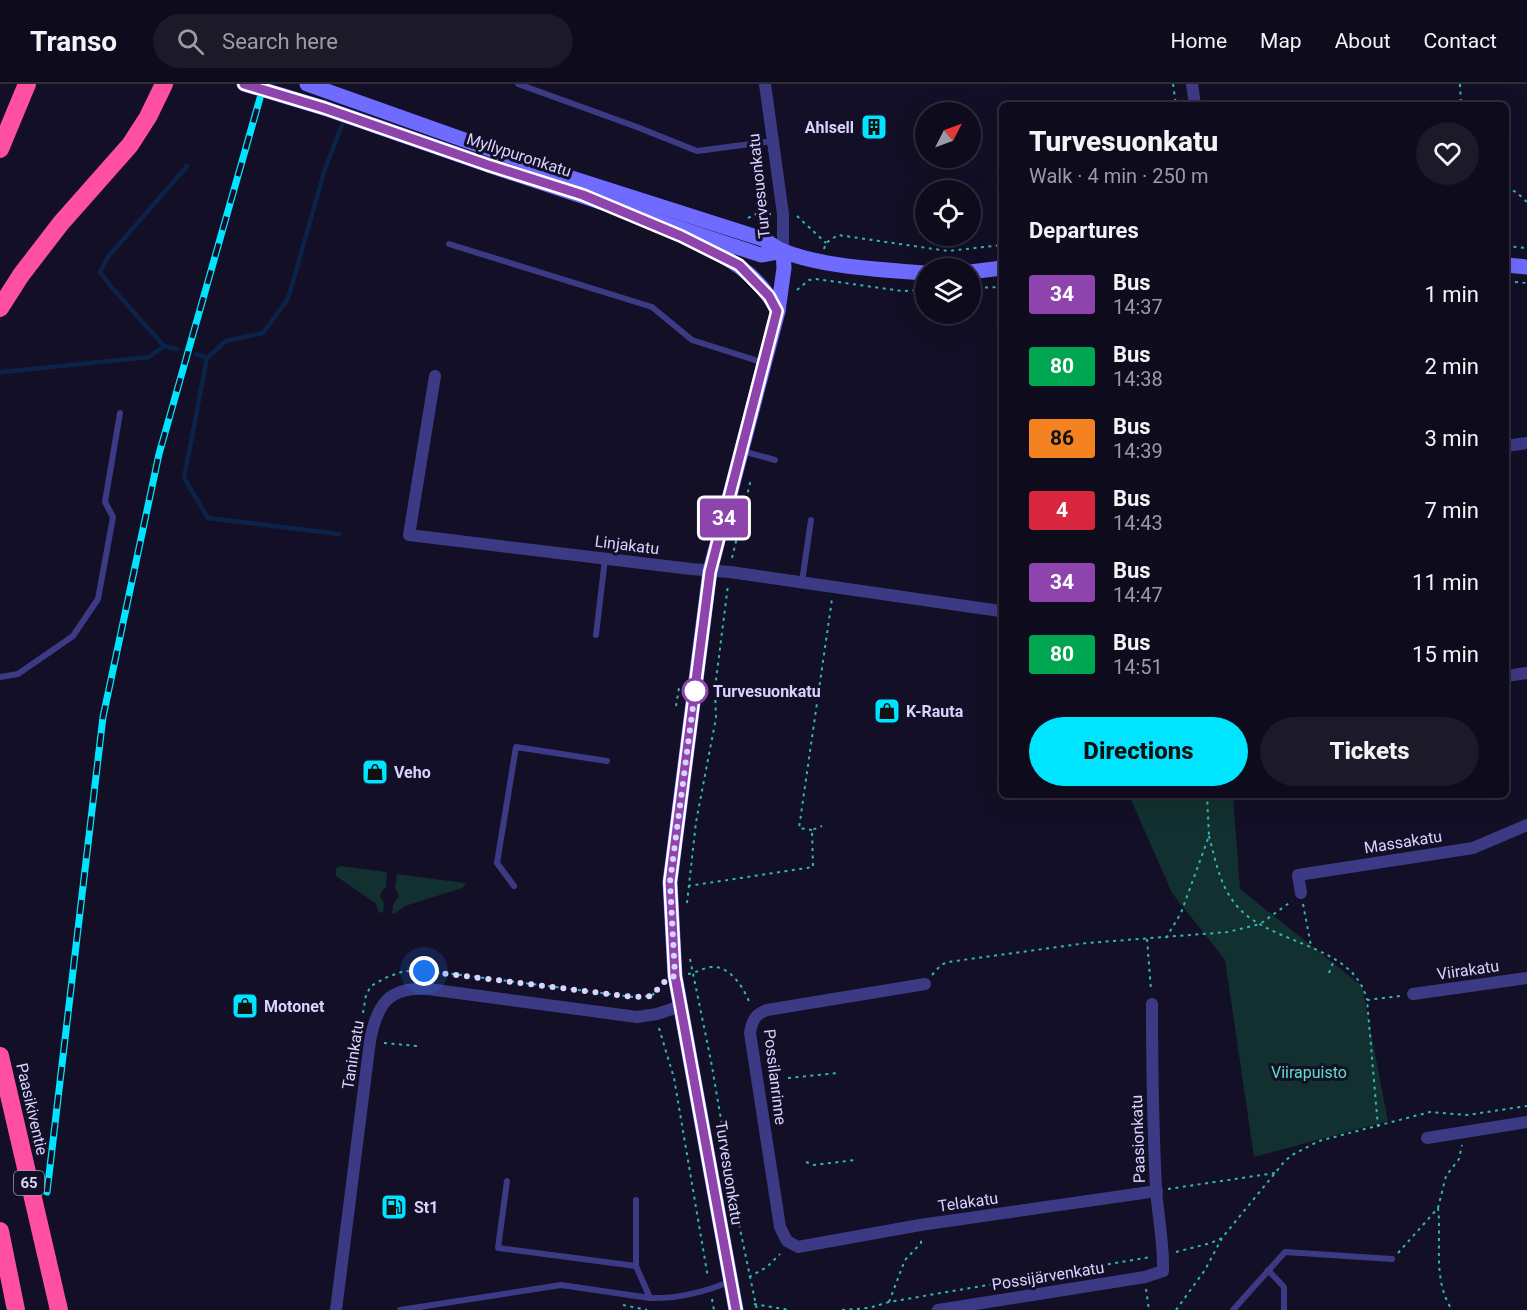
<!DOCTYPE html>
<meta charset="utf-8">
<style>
body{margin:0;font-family:Roboto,sans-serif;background:#1c1929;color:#f1f3f6;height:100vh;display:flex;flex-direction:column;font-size:22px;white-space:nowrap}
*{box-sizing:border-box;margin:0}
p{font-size:20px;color:#9b9ba3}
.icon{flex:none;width:33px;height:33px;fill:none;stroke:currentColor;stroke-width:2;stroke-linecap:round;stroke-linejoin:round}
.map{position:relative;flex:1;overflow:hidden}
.drawer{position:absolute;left:999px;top:18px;width:510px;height:696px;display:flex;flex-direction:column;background:#0e0b1c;border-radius:9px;box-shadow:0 6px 24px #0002,0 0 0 2px #2e2b3b}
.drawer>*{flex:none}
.badge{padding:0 12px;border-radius:4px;font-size:21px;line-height:39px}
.needle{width:39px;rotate:48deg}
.buttons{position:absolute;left:915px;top:18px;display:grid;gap:12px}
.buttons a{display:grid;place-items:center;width:66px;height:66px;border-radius:50%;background:#0e0b1c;box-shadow:0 6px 24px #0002,0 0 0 2px #2e2b3b;font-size:30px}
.you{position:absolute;width:30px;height:30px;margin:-15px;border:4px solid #fff;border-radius:50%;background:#1a73e8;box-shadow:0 0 0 9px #1a73e833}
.map>.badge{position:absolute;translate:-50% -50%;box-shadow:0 0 0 3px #fff}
h2{padding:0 30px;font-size:22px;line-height:54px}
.round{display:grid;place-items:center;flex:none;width:63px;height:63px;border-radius:32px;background:#1c1929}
.overview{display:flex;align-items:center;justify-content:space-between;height:102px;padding:0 30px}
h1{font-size:28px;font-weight:800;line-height:45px}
.primary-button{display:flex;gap:12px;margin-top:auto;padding:12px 30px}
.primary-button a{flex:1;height:69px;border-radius:36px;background:#00e5ff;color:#111;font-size:24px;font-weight:800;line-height:69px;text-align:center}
.primary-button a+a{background:#1c1929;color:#f1f3f6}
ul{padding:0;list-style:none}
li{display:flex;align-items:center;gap:18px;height:72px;padding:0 30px}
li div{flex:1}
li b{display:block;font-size:22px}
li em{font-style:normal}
li .badge{min-width:66px;font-weight:700;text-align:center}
header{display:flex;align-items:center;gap:36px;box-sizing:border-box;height:84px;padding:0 30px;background:#0e0b1c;border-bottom:2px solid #2e2b3b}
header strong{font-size:28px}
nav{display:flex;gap:33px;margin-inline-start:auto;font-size:21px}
.search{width:420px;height:54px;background:#1c1929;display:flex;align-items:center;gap:15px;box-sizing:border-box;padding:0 21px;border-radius:33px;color:#9b9ba3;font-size:22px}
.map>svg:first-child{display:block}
.green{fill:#12302f}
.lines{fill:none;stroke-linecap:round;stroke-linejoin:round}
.stream{stroke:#0c2248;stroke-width:4.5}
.path{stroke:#2fb8b0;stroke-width:2;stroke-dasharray:3 4.5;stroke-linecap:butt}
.lane{stroke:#3d3a85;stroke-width:6}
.street{stroke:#3d3a85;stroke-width:12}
.secondary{stroke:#6f6bff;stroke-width:15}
.highway{stroke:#ff4fa3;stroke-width:18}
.rail-casing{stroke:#00e5ff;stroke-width:7}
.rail{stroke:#130f26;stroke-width:4.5;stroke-dasharray:14;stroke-linecap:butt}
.secondary-bridge{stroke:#6f6bff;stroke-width:15}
.line-casing{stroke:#fff;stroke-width:14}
.line{stroke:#8e44ad;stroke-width:9}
.walk{stroke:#d9d4ff;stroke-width:6;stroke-dasharray:0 10.8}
.stop-dot{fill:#fff;stroke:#8e44ad;stroke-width:3}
.labels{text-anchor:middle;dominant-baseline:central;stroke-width:6;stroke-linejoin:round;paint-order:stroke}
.shield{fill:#130f26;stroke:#9e99be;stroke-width:1.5}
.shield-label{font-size:15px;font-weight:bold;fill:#d9d4ff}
.poi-label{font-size:16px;font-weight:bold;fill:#d9d4ff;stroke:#130f26;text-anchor:start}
.street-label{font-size:16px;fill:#d9d4ff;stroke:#130f26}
.stop-label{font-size:16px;font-weight:bold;fill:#d9d4ff;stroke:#130f26;text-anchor:start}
.park-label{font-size:16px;fill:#5fe0c0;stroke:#130f26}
</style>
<header>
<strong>Transo</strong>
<div class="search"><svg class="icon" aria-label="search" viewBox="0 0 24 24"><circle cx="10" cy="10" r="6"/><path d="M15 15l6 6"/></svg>Search here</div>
<nav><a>Home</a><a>Map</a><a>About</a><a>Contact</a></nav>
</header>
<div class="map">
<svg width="1527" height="1226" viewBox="0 0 1527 1226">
<rect width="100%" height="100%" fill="#130f26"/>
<g class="green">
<polygon points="1129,711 1233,711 1240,805 1362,902 1388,1037 1254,1073 1225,876 1172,809"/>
<polygon points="340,782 387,788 386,804 383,805 380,812 384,819 383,829 379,828 375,819 336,792 336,784"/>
<polygon points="397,790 464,799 466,800 462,804 405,822 394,830 392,829 393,821 399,812 395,804"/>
</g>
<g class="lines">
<g class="stream">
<polyline points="177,265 164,262 113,205 100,188 108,173 187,82"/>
<polyline points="196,270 207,274"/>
<polyline points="2,288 149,273 164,262"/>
<polyline points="339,450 208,434 184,394 207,274 226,257 263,249 288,215 325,85 342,41"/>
</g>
<g class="path">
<polyline points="1173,0 1176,21"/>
<polyline points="1460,0 1461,21"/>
<polyline points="1506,104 1516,108 1527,118"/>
<polyline points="797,132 826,159"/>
<polyline points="748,134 756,130 771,130"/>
<polyline points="1506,162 1527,164"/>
<polyline points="824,165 826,159 838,151 948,167 1002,161"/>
<polyline points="1515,198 1527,199"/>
<polyline points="970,204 1002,203"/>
<polyline points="797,206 809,196 816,195 902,207 926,206"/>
<polyline points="732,474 751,395"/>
<polyline points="676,622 679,604"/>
<polyline points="812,746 799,744 832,515"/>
<path d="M1209,752C1215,774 1219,798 1233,817C1264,862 1353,857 1367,916"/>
<polyline points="688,802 813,783 812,746 822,742"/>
<polyline points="687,819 696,738 716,634 715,604 728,501"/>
<polyline points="1303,820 1311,862"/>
<polyline points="1166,854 1181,829 1209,752 1207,711"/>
<polyline points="1147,855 1151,906"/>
<polyline points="690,875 711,977 739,1140 757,1226"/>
<polyline points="1329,889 1334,876"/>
<path d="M688,890C696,889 703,884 711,883C730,881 744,904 750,920"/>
<polyline points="932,891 941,881 948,878 1087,859 1228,848 1260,840 1292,817"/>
<polyline points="363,929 366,911 371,902 385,894 404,887 446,889 633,913 652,912 661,900"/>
<polyline points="659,944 674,994 708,1194"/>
<polyline points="384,959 417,962"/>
<polyline points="788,994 839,989"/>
<polyline points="1378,1043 1367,916 1400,912"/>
<polyline points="806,1078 814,1081 855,1076"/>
<polyline points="1168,1105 1275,1089"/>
<path d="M1438,1124C1442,1158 1432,1195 1452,1226"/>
<polyline points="1176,1168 1211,1159 1222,1154 1284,1078 1292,1071 1319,1057 1430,1028 1467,1031 1527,1022"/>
<polyline points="1398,1169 1438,1124 1446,1092 1459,1075 1462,1061"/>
<polyline points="749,1193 767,1183 780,1170"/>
<polyline points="1146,1205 1149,1226"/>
<polyline points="712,1215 714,1226"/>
<polyline points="889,1218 905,1176 921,1159 921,1155"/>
<polyline points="754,1220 790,1226"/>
<polyline points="623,1221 647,1226"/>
<polyline points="842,1226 869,1224 889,1218 1150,1173"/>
<polyline points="1176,1226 1205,1186 1222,1154"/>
</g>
<g class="lane">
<polyline points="518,0 637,43 697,67 773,57"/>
<polyline points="449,160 652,223 692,256 764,279"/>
<polyline points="742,367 775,376"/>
<polyline points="802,498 811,436"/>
<polyline points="596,551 605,475"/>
<polyline points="0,593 18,590 73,552 98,515 113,433 105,418 120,329"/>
<polyline points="514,802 497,779 516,663 607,677"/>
<polyline points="507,1097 498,1164 636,1182 636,1116"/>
<polyline points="636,1182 650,1214"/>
<polyline points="1268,1186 1284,1203 1284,1226"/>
<path d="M400,1226L561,1201L650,1214C678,1215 704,1208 729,1198"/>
<polyline points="1233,1226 1285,1168 1392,1175"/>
</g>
<g class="street">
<polyline points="765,0 783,130 783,167"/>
<polyline points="1192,0 1195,21"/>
<polyline points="435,292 409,451 691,485 730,488 1000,527"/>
<polyline points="1506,362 1527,359"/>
<polyline points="1506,592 1527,589"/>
<polyline points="1301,809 1298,791 1473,764 1527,741"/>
<path d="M925,900L767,926C755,930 752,937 750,949L780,1143L787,1157L798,1163L920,1141L1157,1107"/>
<polyline points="1413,910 1527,894"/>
<polyline points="1427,1054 1527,1038"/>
<path d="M336,1226L370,957C377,920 388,903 428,905L637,933L657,930L681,922"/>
<path d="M938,1226L1145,1193L1163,1187C1164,1160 1158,1133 1156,1105C1153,1043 1152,982 1152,920"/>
</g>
<g class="secondary">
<path d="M307,0L568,93L763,155C770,159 776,164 783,167C822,183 884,186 926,189"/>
<polyline points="324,24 488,81 761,171 783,167"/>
<path d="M691,156C729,174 757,188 778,227"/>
<polyline points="1506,181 1527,183"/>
<polyline points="970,188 1002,184"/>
<polyline points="736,1226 675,892 670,798 710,487 778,227 784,184 783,167"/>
</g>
<g class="highway">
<polyline points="0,65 27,0"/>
<polyline points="0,224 21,191 61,139 130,61 148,33 164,0"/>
<polyline points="0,972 59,1226"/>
<polyline points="0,1147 16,1226"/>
</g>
<g class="rail-casing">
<polyline id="rail" points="47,1108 103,633 159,370 264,0"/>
</g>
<use href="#rail" class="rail"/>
<polyline class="secondary-bridge" points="244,0 324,24"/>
</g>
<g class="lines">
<g class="line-casing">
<polyline id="line" points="244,0 324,24 488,81 583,111 681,152 739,181 769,212 777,227 710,488 670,798 675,892 736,1226"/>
</g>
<use href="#line" class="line"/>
<path class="walk" d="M424,887L633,913L652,912C660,903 663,896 675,892L670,798L695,607"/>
</g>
<defs>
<g id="building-square" transform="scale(1.35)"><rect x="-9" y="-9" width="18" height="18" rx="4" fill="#00e5ff" stroke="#130f26"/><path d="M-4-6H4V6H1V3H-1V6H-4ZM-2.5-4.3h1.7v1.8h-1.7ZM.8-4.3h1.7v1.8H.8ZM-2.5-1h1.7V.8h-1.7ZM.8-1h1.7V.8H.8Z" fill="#111"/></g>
<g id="shop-square" transform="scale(1.35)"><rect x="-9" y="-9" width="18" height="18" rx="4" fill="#00e5ff" stroke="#130f26"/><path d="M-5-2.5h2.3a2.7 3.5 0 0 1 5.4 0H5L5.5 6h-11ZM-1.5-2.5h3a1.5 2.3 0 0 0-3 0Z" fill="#111"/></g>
<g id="fuel-square" transform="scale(1.35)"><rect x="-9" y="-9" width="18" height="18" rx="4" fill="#00e5ff" stroke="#130f26"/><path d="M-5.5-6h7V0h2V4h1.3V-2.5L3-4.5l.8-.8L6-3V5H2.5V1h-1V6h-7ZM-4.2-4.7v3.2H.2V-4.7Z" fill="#111"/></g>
</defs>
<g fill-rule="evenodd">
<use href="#building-square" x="874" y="43"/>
<use href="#shop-square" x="887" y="627"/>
<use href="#shop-square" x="375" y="688"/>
<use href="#shop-square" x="245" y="922"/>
<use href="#fuel-square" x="394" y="1123"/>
</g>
<circle class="stop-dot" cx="695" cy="607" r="12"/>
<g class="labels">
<rect class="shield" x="14" y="1087" width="30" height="24" rx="4.5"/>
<g class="shield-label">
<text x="29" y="1099">65</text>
</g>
<g class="poi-label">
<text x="854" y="43" text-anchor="end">Ahlsell</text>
<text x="906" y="627">K-Rauta</text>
<text x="394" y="688">Veho</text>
<text x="264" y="922">Motonet</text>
<text x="414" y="1123">St1</text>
</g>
<g class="street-label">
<text transform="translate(519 71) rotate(18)">Myllypuronkatu</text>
<text transform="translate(759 102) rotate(-96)">Turvesuonkatu</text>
<text transform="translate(627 461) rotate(7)">Linjakatu</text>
<text transform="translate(1403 758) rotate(-9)">Massakatu</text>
<text transform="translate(1468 886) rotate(-8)">Viirakatu</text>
<text transform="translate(353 971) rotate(-81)">Taninkatu</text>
<text transform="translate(775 993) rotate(83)">Possilanrinne</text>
<text transform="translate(32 1025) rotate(77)">Paasikiventie</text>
<text transform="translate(1138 1055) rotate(-92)">Paasionkatu</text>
<text transform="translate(729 1089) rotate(81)">Turvesuonkatu</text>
<text transform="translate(968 1118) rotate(-8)">Telakatu</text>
<text transform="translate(1048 1192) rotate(-9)">Possijärvenkatu</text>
</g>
<g class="stop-label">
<text x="713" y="607">Turvesuonkatu</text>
</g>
<g class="park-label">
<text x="1309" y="988">Viirapuisto</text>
</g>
</g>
</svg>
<div class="buttons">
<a><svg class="needle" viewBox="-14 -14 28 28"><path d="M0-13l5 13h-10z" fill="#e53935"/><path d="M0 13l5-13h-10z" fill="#9b9ba3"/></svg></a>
<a><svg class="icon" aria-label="locate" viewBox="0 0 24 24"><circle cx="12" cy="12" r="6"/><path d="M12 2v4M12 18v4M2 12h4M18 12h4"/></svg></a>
<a><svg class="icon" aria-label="layers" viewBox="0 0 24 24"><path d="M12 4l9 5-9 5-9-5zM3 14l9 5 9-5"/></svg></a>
</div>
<div class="you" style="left:424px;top:887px"></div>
<b class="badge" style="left:724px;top:434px;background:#8e44ad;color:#fff">34</b>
<section class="drawer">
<div class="overview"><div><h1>Turvesuonkatu</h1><p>Walk · 4 min · 250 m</p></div><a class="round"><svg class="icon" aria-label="heart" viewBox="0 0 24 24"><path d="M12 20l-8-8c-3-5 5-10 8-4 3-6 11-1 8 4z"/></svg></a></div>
<h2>Departures</h2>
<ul>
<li><span class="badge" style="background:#8e44ad;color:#fff">34</span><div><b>Bus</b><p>14:37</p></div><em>1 min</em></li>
<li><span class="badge" style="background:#00a651;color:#fff">80</span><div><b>Bus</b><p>14:38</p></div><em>2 min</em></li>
<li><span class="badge" style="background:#f58220;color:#111">86</span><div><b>Bus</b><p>14:39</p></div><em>3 min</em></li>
<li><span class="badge" style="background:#d7263d;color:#fff">4</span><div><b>Bus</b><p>14:43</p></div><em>7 min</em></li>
<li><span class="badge" style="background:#8e44ad;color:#fff">34</span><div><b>Bus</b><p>14:47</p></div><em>11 min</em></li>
<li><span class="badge" style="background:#00a651;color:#fff">80</span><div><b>Bus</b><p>14:51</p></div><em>15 min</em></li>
</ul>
<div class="primary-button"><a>Directions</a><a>Tickets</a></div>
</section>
</div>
